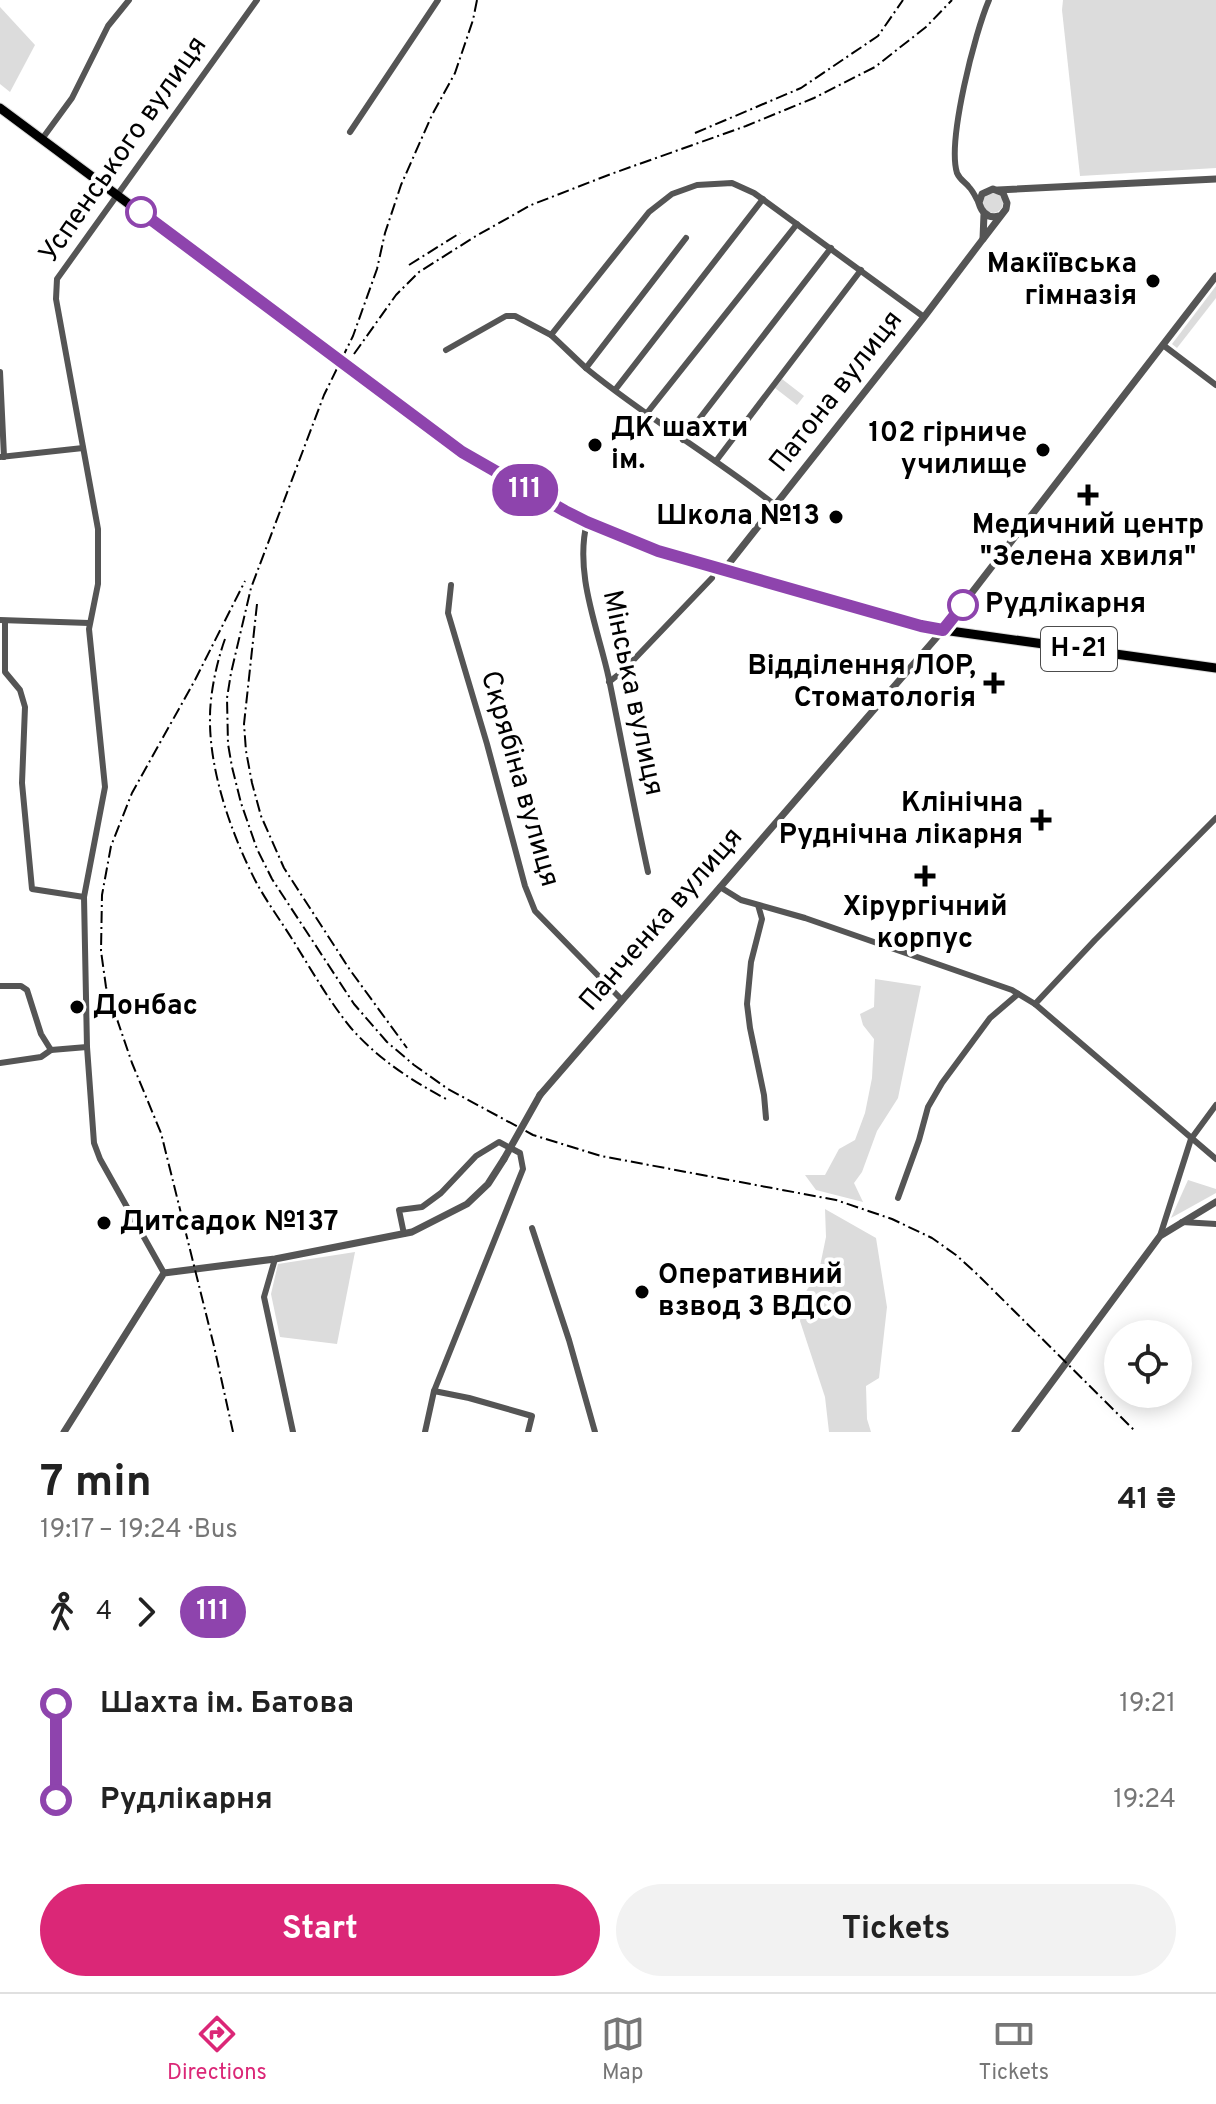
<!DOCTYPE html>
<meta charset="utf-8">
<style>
body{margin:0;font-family:Overpass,sans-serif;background:#f2f2f2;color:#222;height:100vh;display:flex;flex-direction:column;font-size:30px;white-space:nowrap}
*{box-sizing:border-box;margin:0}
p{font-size:26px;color:#767676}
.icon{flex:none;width:44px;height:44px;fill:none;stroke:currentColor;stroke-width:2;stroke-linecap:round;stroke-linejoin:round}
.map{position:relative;height:1432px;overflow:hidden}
.panel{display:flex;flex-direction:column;background:#fff;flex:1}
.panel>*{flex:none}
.badge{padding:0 16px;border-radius:26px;font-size:28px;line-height:52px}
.buttons{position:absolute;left:1104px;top:1320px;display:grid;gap:16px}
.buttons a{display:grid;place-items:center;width:88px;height:88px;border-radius:50%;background:#fff;box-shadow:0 4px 20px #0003;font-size:40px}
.map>.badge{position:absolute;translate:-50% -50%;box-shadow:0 0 0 4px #fff}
.legs{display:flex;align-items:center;gap:12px;height:88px;padding:0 40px;font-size:26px}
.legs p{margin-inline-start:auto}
.overview{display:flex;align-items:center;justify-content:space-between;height:136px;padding:0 40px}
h1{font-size:44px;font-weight:700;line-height:60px}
.primary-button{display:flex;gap:16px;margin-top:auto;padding:16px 40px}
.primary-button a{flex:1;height:92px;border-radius:48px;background:#db2777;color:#fff;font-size:32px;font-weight:700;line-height:92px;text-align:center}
.primary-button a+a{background:#f2f2f2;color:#222}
ul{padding:0 40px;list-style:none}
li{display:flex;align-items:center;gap:28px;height:96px;font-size:30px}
li i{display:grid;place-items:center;width:12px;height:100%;margin:0 10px;background:currentColor}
li i::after{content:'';width:20px;height:20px;margin:-10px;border:6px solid;border-radius:50%;background:#fff}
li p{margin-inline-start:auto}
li:first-child i{background:linear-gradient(#0000 50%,currentColor 0)}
li:last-child i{background:linear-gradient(currentColor 50%,#0000 0)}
.dock{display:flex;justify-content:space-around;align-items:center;height:112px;border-top:2px solid #e0e0e0;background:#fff;font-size:22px;color:#767676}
.dock a{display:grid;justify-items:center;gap:4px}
.dock .current{color:#db2777}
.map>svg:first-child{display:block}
.green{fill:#dcdcdc}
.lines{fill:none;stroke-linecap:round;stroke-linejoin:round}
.primary-casing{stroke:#dbdbdb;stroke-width:11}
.minor{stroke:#555;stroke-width:6}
.tertiary{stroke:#555;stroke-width:7}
.primary{stroke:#000;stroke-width:9}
.rail{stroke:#000;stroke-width:2;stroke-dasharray:12 4 2 4;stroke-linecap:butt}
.tertiary-bridge{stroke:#555;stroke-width:7}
.line-1-casing{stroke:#fff;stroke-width:18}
.line-1{stroke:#8e44ad;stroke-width:12}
.stop-1-dot{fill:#fff;stroke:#8e44ad;stroke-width:4}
.poi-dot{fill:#000;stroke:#fff;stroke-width:3}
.labels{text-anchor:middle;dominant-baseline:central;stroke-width:8;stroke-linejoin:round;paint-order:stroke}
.shield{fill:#fff;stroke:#4c4c4c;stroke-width:2}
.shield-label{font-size:26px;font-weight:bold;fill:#000}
.street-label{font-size:28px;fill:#000;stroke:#fff}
.poi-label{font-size:28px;font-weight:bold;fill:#000;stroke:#fff;text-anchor:end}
.stop-label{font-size:28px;font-weight:bold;fill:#000;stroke:#fff;text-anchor:start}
</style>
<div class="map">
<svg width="1216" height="1432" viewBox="0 0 1216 1432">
<rect width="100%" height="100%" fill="#fff"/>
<g class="green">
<polygon points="1063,0 1216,0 1216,168 1080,176 1062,10"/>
<polygon points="0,7 35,45 10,92 0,84"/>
<circle cx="993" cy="203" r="10"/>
<polygon points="1216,286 1216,298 1177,348 1172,344"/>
<polygon points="782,379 804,396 797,405 775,388"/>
<polygon points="875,979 921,986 898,1098 877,1131 862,1172 854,1183 863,1202 816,1190 805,1175 825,1175 839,1149 855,1140 865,1113 872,1078 874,1039 863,1025 860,1014 874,1007"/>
<polygon points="1188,1180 1216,1189 1216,1193 1171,1218"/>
<polygon points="825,1209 876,1238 887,1307 879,1378 866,1386 867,1419 871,1432 829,1432 825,1397 800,1321 805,1293 819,1271 826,1237"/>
<polygon points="355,1252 337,1344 280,1337 271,1294 278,1264"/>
</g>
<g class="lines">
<g class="primary-casing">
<polyline id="primary" points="0,108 462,452 523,488 587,522 658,551 723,571 943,630 1216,668"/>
</g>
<g class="minor">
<polyline points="350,132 438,0"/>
<polyline points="42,139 72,98 108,26 129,0"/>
<path d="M979,203C976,198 973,191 969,187C965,182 960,180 957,173C947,141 975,32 989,0"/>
<path d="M551,335C563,346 575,358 587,369C647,418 714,457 775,505"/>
<polyline points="1163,345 1216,385"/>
<polyline points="446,350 506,316 515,316 551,335 649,212 672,194 697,185 732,183 754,193 924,317"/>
<polyline points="586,368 686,238"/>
<polyline points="0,372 4,457"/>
<polyline points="615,390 763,199"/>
<polyline points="647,413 797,224"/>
<polyline points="683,440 831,248"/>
<polyline points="0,457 83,448"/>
<polyline points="716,461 861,270"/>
<path d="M587,522C574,574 598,628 609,679C622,743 634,808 648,872"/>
<polyline points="451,585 448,613 487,744 525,886 535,911 622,1000"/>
<polyline points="0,620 89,623"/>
<polyline points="5,621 5,672 20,690 25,707 22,783 32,889 84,897"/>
<polyline points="609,682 623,671 712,578"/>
<polyline points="720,887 741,900 805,918 1012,990 1035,1004 1216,1159"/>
<polyline points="758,905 762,919 751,962 747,1004 750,1028 764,1095 766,1118"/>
<polyline points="0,986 21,986 27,990 41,1034 51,1050 87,1047"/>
<polyline points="1035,1004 1095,940 1216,818"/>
<polyline points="0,1063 41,1057 51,1050"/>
<polyline points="898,1198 919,1140 928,1107 942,1083 990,1018 1018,994"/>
<polyline points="1182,1222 1216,1224"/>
<polyline points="532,1228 569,1340 595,1432"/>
<polyline points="404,1234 399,1210 422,1207 441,1193 476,1156 499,1142 520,1153 523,1169 434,1391 425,1432"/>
<polyline points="1160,1236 1191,1139 1216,1105"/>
<polyline points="275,1259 264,1297 293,1432"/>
<polyline points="164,1273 100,1159 94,1143 87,1047 84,897 105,787 89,629 98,584 98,529 56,299 57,279 257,0"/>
<polyline points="434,1391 469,1398 532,1416 528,1432"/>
</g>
<g class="tertiary">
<polyline points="998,190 1216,179"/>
<path d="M984,214L983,239L1006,209L1007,203L1003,193L993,189L982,194L979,203C982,213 988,219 999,216"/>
<polyline points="723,571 924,317 983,239"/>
<polyline points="540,1095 943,630 1216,276"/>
<polyline points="64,1432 164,1273 275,1259 412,1232 467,1204 488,1184 504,1159"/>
<polyline points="1015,1432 1160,1236 1216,1202"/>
</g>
<use href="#primary" class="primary"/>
<g class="rail">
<polyline points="477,0 473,20 455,73 432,115 401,185 385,233 377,269 353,336 324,395 251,588 231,673 227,698 228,744 232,767 241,803 257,849 272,879 354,1004 387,1042 414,1065 448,1089 533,1135 601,1156 836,1200 892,1219 932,1238 956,1255 978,1275 1136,1432"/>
<polyline points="695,133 801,88 878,36 903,0"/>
<polyline points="409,265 460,233"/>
<polyline points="354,354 396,295 419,272 476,236 531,205 611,174 746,126 814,98 875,67 926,27 952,0"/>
<polyline points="257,604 244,724 246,751 252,783 261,816 284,868 350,970 407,1048"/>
<path d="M225,639C217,661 210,693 210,717C209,770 231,833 255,880C266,901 281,921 294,942C312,971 329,1001 351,1028C378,1059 412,1081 448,1100"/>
<polyline points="233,1432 214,1346 161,1133 132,1063 106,987 101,951 102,895 111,846 132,793 195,680 245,581"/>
</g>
<polyline class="tertiary-bridge" points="504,1159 540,1095"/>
</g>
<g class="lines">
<g class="line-1-casing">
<polyline id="line-1" points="141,212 462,452 565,511 587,522 658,551 921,626 943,630 963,605"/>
</g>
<use href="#line-1" class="line-1"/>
</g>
<g class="stop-1-dot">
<circle cx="141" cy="212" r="14"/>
<circle cx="963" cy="605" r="14"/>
</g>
<g class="poi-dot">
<circle cx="1153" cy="281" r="8"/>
<circle cx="595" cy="445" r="8"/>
<circle cx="1043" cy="450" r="8"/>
<path d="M1084 483h8v8h8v8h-8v8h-8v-8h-8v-8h8z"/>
<circle cx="836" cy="517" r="8"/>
<path d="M990 671h8v8h8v8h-8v8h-8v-8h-8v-8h8z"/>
<path d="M1037 808h8v8h8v8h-8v8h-8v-8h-8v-8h8z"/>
<path d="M921 864h8v8h8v8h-8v8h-8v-8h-8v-8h8z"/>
<circle cx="77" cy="1007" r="8"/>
<circle cx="104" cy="1223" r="8"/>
<circle cx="642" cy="1292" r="8"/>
</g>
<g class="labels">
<rect class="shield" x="1041" y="627" width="76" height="44" rx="6"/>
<g class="shield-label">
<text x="1079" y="649">Н-21</text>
</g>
<g class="street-label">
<text transform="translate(124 150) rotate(-55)">Успенського вулиця</text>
<text transform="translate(837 392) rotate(-52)">Патона вулиця</text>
<text transform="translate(632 693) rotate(78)">Мінська вулиця</text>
<text transform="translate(519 779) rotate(74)">Скрябіна вулиця</text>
<text transform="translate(662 920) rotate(-49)">Панченка вулиця</text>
</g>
<g class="poi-label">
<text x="1137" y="265">Макіївська<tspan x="1137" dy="32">гімназія</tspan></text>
<text x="611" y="429" text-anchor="start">ДК шахти<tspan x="611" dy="32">ім.</tspan></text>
<text x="1027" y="434">102 гірниче<tspan x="1027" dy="32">училище</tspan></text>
<text x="820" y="517">Школа №13</text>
<text x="1088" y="526" text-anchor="middle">Медичний центр<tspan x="1088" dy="32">"Зелена хвиля"</tspan></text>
<text x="976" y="667">Відділення ЛОР,<tspan x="976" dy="32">Стоматологія</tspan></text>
<text x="1023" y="804">Клінічна<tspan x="1023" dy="32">Руднічна лікарня</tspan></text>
<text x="925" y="908" text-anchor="middle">Хірургічний<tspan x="925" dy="32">корпус</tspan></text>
<text x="93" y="1007" text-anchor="start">Донбас</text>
<text x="120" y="1223" text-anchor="start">Дитсадок №137</text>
<text x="658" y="1276" text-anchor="start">Оперативний<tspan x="658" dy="32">взвод 3 ВДСО</tspan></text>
</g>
<g class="stop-label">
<text x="985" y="605">Рудлікарня</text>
</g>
</g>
</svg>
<div class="buttons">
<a><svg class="icon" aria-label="locate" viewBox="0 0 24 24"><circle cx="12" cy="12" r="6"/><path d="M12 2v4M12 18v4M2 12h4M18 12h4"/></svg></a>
</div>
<b class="badge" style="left:525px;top:490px;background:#8e44ad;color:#fff">111</b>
</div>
<section class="panel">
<div class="overview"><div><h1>7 min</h1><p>19:17 – 19:24 · Bus</p></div><b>41 ₴</b></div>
<div class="legs"><svg class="icon" aria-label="walk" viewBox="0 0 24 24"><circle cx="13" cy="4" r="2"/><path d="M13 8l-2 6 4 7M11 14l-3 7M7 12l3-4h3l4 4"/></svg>4<svg class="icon" aria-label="forward" viewBox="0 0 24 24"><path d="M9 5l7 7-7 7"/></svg><b class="badge" style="background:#8e44ad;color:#fff">111</b></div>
<ul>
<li><i style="color:#8e44ad"></i><b>Шахта ім. Батова</b><p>19:21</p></li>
<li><i style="color:#8e44ad"></i><b>Рудлікарня</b><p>19:24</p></li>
</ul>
<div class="primary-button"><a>Start</a><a>Tickets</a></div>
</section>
<nav class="dock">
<a class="current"><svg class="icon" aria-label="directions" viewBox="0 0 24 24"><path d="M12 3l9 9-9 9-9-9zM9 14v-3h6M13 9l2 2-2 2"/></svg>Directions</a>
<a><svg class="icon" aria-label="map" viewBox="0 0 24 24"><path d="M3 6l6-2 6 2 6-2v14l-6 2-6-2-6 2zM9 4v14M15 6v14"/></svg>Map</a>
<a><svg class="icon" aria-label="tickets" viewBox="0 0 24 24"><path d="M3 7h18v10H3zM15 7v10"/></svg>Tickets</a>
</nav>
